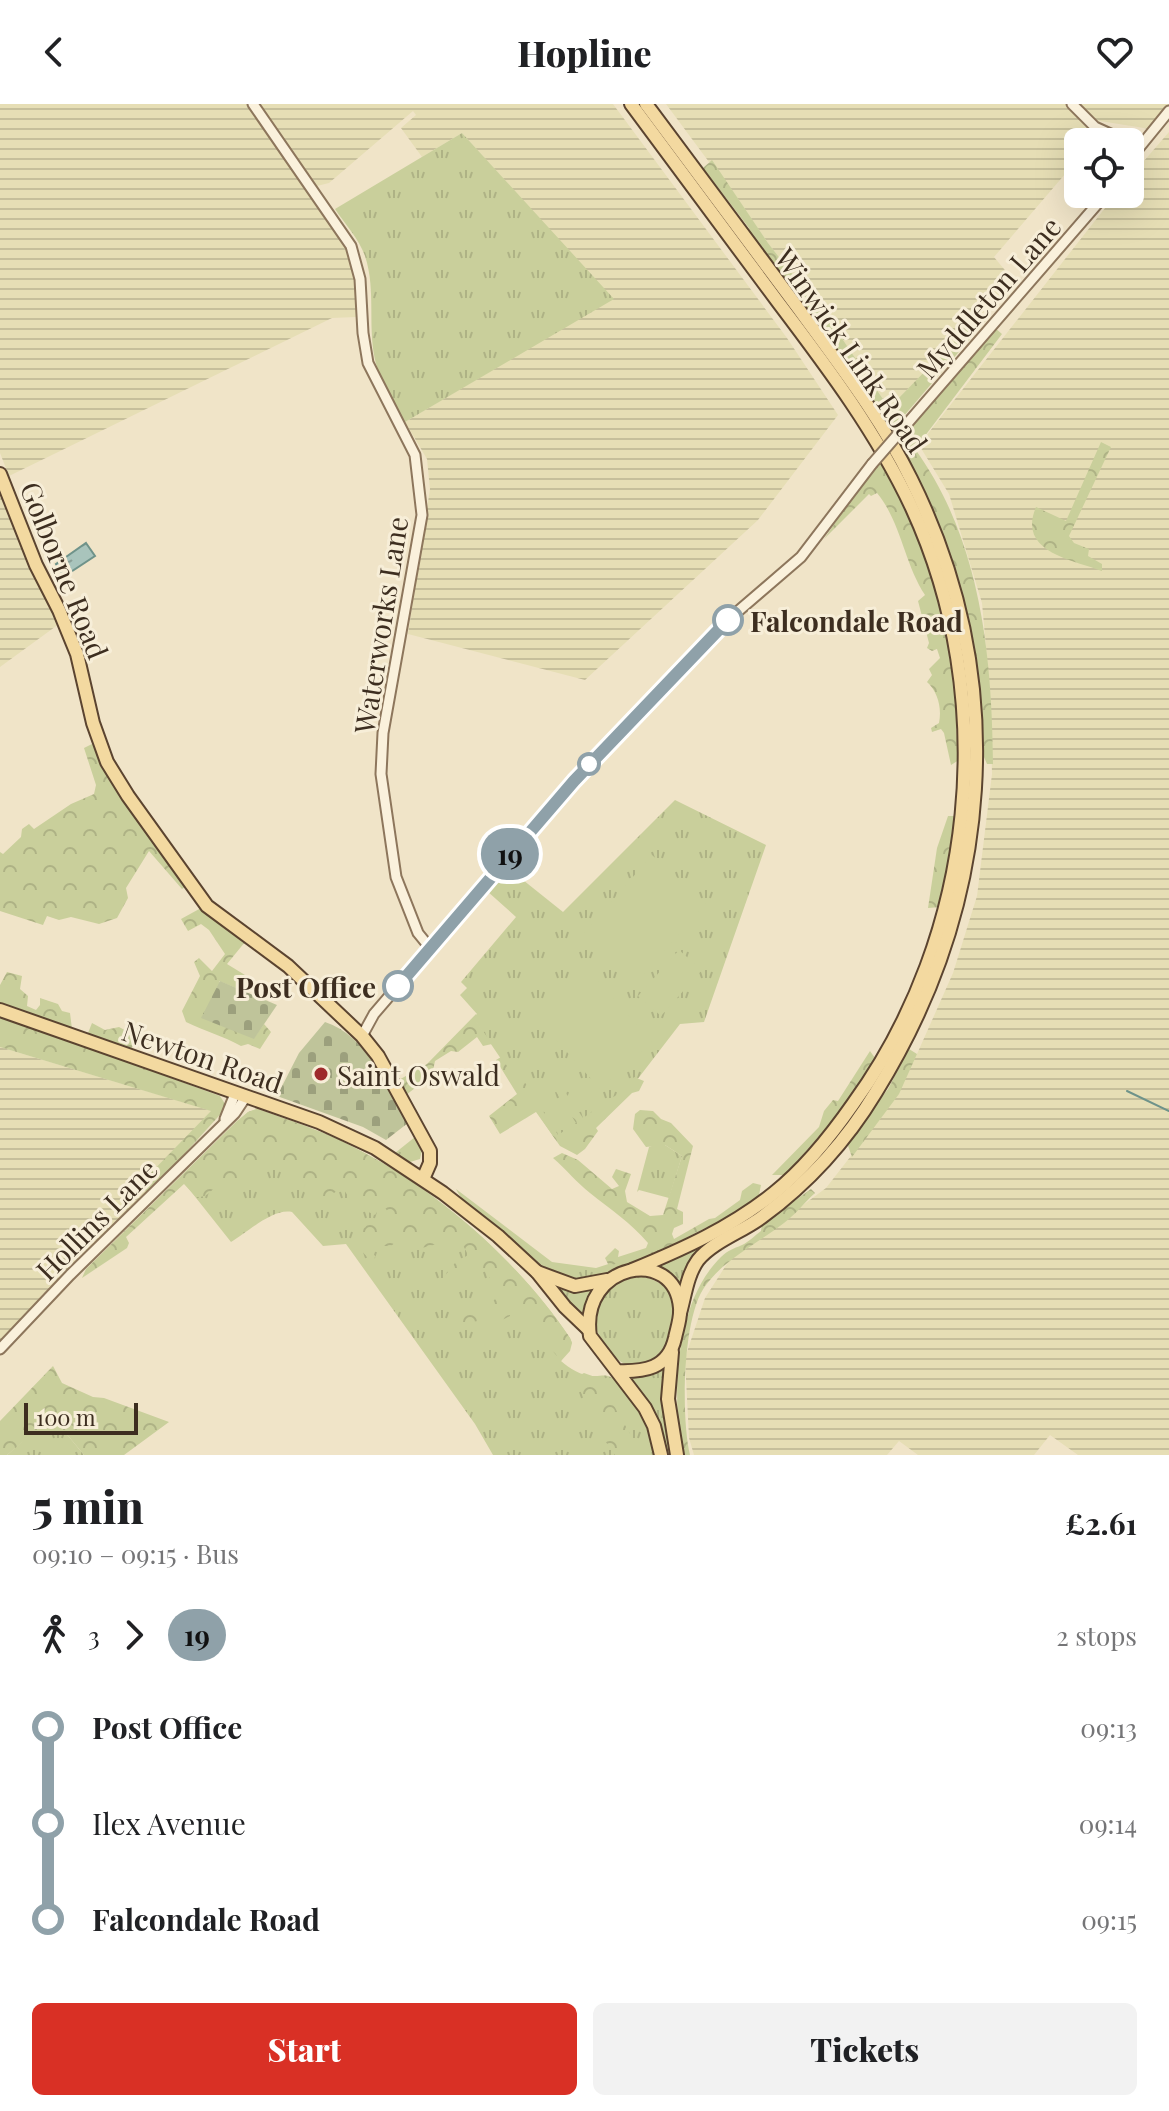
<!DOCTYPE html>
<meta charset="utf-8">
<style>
body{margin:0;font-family:"Playfair Display",serif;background:#f2f2f2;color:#202124;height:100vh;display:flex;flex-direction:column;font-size:30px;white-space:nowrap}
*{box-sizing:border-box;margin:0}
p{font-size:26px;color:#757577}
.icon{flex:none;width:44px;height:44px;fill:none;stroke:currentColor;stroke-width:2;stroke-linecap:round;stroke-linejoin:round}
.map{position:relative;height:1351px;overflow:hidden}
.details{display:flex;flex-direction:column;background:#fff;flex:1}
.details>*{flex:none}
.badge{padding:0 16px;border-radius:26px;font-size:28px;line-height:52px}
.buttons{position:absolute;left:1064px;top:24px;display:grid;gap:16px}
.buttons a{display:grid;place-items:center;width:80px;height:80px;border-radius:12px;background:#fff;box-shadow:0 8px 32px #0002;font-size:40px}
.scale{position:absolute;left:24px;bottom:20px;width:114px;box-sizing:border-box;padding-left:8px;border:4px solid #3d2e20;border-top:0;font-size:22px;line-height:28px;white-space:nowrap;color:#3d2e20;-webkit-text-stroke:6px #f7eed8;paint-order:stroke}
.map>.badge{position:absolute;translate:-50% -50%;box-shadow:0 0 0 4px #fff}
.legs{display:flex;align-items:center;gap:12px;height:88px;padding:0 32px;font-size:26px}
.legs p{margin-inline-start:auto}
.head{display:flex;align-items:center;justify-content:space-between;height:136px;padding:0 32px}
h1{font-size:44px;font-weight:800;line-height:60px}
.button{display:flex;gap:16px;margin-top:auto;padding:16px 32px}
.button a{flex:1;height:92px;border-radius:12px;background:#d93025;color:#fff;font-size:32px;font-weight:800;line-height:92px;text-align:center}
.button a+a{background:#f2f2f2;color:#202124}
ul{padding:0 32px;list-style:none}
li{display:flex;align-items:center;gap:28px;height:96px;font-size:30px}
li i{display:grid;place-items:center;width:12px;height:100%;margin:0 10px;background:currentColor}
li i::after{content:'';width:20px;height:20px;margin:-10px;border:6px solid;border-radius:50%;background:#fff}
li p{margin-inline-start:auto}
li:first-child i{background:linear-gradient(#0000 50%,currentColor 0)}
li:last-child i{background:linear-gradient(currentColor 50%,#0000 0)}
header{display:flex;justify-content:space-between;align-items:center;height:104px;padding:0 32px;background:#fff;font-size:36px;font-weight:800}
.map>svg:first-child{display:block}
.farmland{fill:url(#farmland-rules)}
.grass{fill:url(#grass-tufts)}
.forest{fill:url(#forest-crowns)}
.cemetery{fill:url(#cemetery-stones)}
.pitch{fill:#c9cf9b}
.water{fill:url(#water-ripples);stroke:#6f938a;stroke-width:2}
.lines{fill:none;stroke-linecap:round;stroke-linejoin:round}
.stream{stroke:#6f938a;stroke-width:2}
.minor-casing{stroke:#8d765c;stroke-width:13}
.major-casing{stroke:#5b4430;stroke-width:16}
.minor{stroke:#faf1dc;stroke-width:9}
.major{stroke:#f3d9a0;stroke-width:12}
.minor-bridge-casing{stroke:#8d765c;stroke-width:13;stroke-linecap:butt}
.minor-bridge{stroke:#faf1dc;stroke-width:9}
.line-1-casing{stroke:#fff;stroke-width:18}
.line-1{stroke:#8fa1a9;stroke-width:12}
.stop-1-dot{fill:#fff;stroke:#8fa1a9;stroke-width:4}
.poi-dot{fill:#9e2a2b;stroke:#f7eed8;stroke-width:3}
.labels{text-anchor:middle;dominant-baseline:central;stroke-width:6;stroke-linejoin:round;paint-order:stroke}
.street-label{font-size:28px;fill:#3d2e20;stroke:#f7eed8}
.stop-label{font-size:28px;font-weight:bold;fill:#3d2e20;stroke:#f7eed8;text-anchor:start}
.poi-label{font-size:28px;fill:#3d2e20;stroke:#f7eed8;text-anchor:start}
</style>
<header><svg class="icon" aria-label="back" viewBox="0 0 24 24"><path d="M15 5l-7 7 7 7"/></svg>Hopline<svg class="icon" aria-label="heart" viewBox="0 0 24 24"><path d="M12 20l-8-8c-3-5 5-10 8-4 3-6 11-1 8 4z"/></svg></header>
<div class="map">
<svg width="1169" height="1351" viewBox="0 0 1169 1351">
<defs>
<pattern id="farmland-rules" width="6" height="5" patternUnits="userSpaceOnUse" patternTransform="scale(2)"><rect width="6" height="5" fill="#e6deb5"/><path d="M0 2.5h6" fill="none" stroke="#c6bf9b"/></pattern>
<pattern id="grass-tufts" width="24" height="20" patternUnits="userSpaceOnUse" patternTransform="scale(2)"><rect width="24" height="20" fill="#c9cf9b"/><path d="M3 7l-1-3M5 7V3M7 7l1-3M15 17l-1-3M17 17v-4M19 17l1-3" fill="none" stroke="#aeb285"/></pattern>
<pattern id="forest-crowns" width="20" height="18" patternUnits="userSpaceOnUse" patternTransform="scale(2)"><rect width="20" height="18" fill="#c9cf9b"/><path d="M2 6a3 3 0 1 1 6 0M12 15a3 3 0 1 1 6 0" fill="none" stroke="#aeb285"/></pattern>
<pattern id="cemetery-stones" width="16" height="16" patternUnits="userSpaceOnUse" patternTransform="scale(2)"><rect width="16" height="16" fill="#bfc49a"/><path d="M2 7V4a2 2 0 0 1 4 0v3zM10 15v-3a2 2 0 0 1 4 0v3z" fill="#9ca07d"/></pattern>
<pattern id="water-ripples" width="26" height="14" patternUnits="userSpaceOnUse" patternTransform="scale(2)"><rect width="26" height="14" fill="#a9c4bc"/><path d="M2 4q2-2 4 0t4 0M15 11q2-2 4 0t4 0" fill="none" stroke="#8ba098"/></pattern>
</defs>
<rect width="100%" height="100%" fill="#f0e4c8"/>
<g class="farmland">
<polygon points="0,0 251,0 344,134 356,178 356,213 332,214 9,372 0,349"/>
<polygon points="260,0 613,0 787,234 838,311 758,416 585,576 408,530 430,385 427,355 405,318 612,195 462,29 422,53 401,24 416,11 413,7 329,79 317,82"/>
<polygon points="666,0 1169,0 1169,3 1150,25 1100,17 1075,40 1078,44 1078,55 994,153 1014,177 889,304 841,233 768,139 712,57 709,58"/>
<polygon points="1169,28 1169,1351 1078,1351 1050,1331 1034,1351 918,1351 899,1337 887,1351 694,1351 689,1334 685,1254 705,1194 730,1155 826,1084 882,1012 917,950 953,869 977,792 992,670 990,588 982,499 949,390 919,341 1116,90 1130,90 1130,73"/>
<polygon points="0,384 31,465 59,520 0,563"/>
<polygon points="0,943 212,1007 141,1079 148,1090 0,1239"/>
</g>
<g class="grass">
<path d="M462,29L614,195L405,318C395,301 382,283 377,263C366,227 377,188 365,152C359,135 345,120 335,105Z"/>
<polygon points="675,696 766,741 704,918 680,920 630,985 555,1035 474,915 477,910 460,891 467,884 461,878 516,813 487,787 508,764 563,808"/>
<path d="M257,1005C288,1016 320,1026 349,1041C434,1083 517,1155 570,1234L572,1239L561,1257C570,1265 583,1273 595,1272C600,1272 604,1271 608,1272C635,1280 649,1327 656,1351H493L475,1320L346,1140L323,1142L292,1108C273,1104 248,1128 231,1138L185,1080L248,1008Z"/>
<polygon points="415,1033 422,1046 420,1055 410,1058 395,1049"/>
<polygon points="657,1040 665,1041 682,1052 669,1094 639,1086 637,1088 649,1043"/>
<path d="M456,1085L552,1158L596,1164L708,1128C683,1139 601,1180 577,1177C550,1174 525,1147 505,1131C490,1118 465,1104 456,1085Z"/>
<polygon points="721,1131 707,1142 681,1187 653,1162"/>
<path d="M632,1172C713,1172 660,1297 615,1253C582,1221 594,1189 632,1172Z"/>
<polygon points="550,1178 595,1184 588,1198 585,1219"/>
<polygon points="665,1263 672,1351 665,1351 627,1272 650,1270"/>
<polygon points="65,1328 84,1351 7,1351 31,1330"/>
</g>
<g class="forest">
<polygon points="712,56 768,139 841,233 889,304 977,214 983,210 987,215 891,327 750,134 749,124 703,64"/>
<path d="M995,224L1002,230L915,345C981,436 992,552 993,660H987L981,646L964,510L897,341Z"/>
<path d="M1101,338L1111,343L1069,432L1074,439L1089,445L1088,452L1102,460V467C1071,455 1017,448 1036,403L1066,417Z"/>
<path d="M881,359L890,368L908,404L934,474L947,525L960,620L956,625L959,656L951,661L944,629L941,625L932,628L931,624L939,619C942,604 938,588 927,578L932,571L929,565L940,554L937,545L932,547L927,544L929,539L918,497L925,491C904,459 901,418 877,389L871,392L869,390L824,435L857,387Z"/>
<polygon points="92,640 121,689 186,782 182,785 149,747 126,784 128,794 117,814 99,820 71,813 59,816 47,812 43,821 0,807 0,748 3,750 21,733 22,725 29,720 34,725 71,700 94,690 96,681 84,644"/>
<polygon points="948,712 956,712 941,803 928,804 937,744"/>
<path d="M201,804L245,838L227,860L245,871L236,884L219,877L254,934L264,920L271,928L260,945L248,940L241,942C223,932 205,927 186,918L182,907L200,872L194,858L199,854L212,867L225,850L209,826L201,820L188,827L181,815Z"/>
<polygon points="7,868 22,872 20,885 28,892 27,902 36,906 40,901 40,894 58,900 62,907 70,909 72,925 0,899 0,881"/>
<polygon points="476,910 479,913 476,917 492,940 483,942 477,933 458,948 451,947 435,957 432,971 406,991 397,977 427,960"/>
<polygon points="0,911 220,992 227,1003 148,1090 140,1080 211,1007 0,943"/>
<polygon points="92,919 105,926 119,923 136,932 131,947 90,934 88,929"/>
<polygon points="909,945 917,950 899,990 852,1053 847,1039 888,985"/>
<polygon points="870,947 875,954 836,1017 821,1030 785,1071 772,1071 819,1023 824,1007 833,996 838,997"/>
<polygon points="501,953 515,974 519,972 524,977 558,1031 576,1019 555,986 561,982 583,1014 625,985 634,973 644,977 639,987 632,989 596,1024 598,1027 585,1045 577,1051 560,1042 536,1008 500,1030 489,1012 517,990 496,956"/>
<path d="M257,1005C288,1016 320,1026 349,1041C434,1083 518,1156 570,1234L572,1239L570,1247L561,1257L518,1205L510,1207V1212L494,1220L484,1216L465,1219L454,1215L453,1210L486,1206L500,1189L482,1163L447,1182L445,1180L444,1173L455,1159L468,1151L463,1141L448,1137L422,1144L413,1139L408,1128L391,1142H374L371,1147L376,1153L370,1156L357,1142L361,1125L366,1123L364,1119L369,1116L375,1121H388C389,1113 390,1105 381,1102L375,1111L364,1106L366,1101L364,1099L360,1103L354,1101L342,1083C300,1117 310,1077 283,1065C273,1061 266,1065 258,1066C254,1066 250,1065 246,1068L248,1074L234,1087L228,1086L222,1076L217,1077C214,1087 206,1094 196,1093L184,1080L126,1133L129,1139L127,1144L82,1174L86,1165L237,1017L248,1008Z"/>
<path d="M640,1006L653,1007L661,1015L671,1019L693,1042L677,1105L683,1108V1120L674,1124L672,1130L674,1135L709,1115L715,1114L740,1096L742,1087L753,1079L761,1081L758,1096L718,1123H707L673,1141L609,1162L605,1154L615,1144L619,1147L618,1153L646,1144L648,1139C631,1119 610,1105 590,1089C577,1079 566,1065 553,1054L562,1049L578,1056L612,1085L619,1082L612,1073L616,1065L631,1070L625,1087L627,1098L650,1112L663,1111L682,1052L665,1041L646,1043L633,1025L635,1010Z"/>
<path d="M811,1085L815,1089C804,1099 795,1111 784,1119C757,1140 726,1154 706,1181C682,1211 681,1314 690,1351H682C672,1290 674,1199 721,1153C728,1146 733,1145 742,1141C749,1138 755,1131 761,1127L762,1120Z"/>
<polygon points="53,1262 62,1279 93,1293 104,1294 169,1318 124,1351 84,1351 65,1328 31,1331 7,1351 0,1351 0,1317"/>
<path d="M584,1269L595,1273L601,1279L633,1335L639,1351H615L601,1331L604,1320C590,1308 584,1290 572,1275Z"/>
</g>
<g class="cemetery">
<polygon points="220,877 277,901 254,935 201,914"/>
<path d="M325,918C367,931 387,985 408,1019L386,1036L363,1023L277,992L299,949Z"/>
</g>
<g class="pitch">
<polygon points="652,751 706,799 638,877 584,829"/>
<polygon points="679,846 702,866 661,912 638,892"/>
<polygon points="584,861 652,938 600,985 531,908"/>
</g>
<polygon class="water" points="86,439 95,452 63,473 56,460"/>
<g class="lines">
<polyline class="stream" points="1127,987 1169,1007"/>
<g class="minor-casing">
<g id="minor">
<polyline points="253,0 351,142 360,175 363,229 368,259 415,351 422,411 383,629 381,670 396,773 418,829 431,845"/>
<polyline points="1072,0 1095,23 1139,43"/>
<polyline points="1130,55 1169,7"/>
<polyline points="899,329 1106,90"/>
<polyline points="362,932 374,910 586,663 722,521 801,453 872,360"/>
<polyline points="225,1015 235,990"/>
<polyline points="0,1245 70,1171 235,1009 245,994"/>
</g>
</g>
<g class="major-casing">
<g id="major">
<path d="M631,0C680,66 729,132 778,198C828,264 877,329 912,404C1000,595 976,831 853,1000C830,1033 805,1064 774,1089C730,1124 683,1145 632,1166"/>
<path d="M646,0C696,68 747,136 798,204C838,259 881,314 911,375C1011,576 993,799 876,988C847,1036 807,1080 762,1113C742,1128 714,1137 698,1156C687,1171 685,1192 680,1209"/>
<polyline points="0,370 36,461 59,506 77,550 93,619 107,658 128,692 207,802 288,862 362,932 378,952 430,1047 430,1059 423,1075"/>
<polyline points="0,906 319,1018 375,1044 443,1089 498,1132 537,1168 565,1203 589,1226"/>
<polyline points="537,1168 575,1182 607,1176"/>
<polyline points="672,1248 668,1295 677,1351"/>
<path d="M617,1267C644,1268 668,1265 675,1234C677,1224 681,1214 680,1204C675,1141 579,1159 590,1232L645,1304L654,1322L661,1351"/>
</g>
</g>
<use href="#minor" class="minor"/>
<use href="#major" class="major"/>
<g class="minor-bridge-casing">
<polyline id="minor-bridge" points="872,360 899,329"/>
</g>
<use href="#minor-bridge" class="minor-bridge"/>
</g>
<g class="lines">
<g class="line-1-casing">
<polyline id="line-1" points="398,882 574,677 728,516"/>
</g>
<use href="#line-1" class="line-1"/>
</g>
<g class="stop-1-dot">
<circle cx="728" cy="516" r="14"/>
<circle cx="589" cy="660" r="10"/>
<circle cx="398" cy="882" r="14"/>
</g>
<circle class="poi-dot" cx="321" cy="970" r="8"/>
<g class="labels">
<g class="street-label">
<text transform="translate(988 193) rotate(-49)">Myddleton Lane</text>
<text transform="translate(852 246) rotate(55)">Winwick Link Road</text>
<text transform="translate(65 466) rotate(68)">Golborne Road</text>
<text transform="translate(380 521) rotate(-81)">Waterworks Lane</text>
<text transform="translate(203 952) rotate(19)">Newton Road</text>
<text transform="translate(96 1115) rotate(-45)">Hollins Lane</text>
</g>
<g class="stop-label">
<text x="750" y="516">Falcondale Road</text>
<text x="376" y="882" text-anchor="end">Post Office</text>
</g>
<g class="poi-label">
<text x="337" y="970">Saint Oswald</text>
</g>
</g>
</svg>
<div class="buttons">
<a><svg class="icon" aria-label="locate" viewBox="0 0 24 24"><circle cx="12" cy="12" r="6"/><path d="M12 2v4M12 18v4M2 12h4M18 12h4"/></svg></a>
</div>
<div class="scale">100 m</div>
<b class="badge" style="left:510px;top:750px;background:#8fa1a9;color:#111">19</b>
</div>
<section class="details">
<div class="head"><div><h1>5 min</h1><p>09:10 – 09:15 · Bus</p></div><b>£2.61</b></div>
<div class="legs"><svg class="icon" aria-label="walk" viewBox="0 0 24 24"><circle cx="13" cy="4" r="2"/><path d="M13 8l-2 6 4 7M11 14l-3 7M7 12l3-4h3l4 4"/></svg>3<svg class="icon" aria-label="forward" viewBox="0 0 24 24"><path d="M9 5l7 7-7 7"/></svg><b class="badge" style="background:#8fa1a9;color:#111">19</b><p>2 stops</p></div>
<ul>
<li><i style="color:#8fa1a9"></i><b>Post Office</b><p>09:13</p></li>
<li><i style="color:#8fa1a9"></i><span>Ilex Avenue</span><p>09:14</p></li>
<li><i style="color:#8fa1a9"></i><b>Falcondale Road</b><p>09:15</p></li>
</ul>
<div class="button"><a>Start</a><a>Tickets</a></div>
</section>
